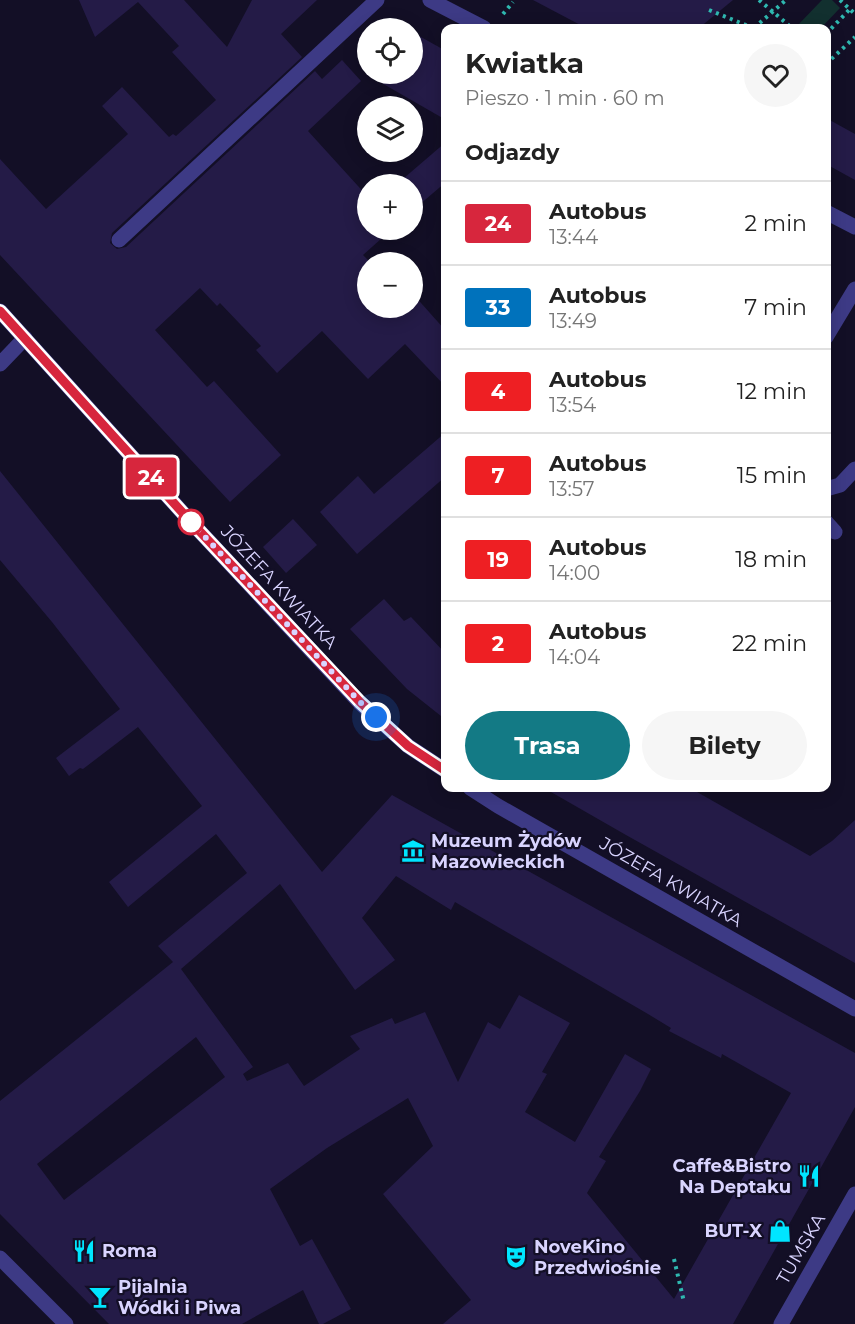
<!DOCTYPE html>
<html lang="pl">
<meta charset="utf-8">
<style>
body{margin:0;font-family:Montserrat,sans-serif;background:#f6f6f6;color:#222;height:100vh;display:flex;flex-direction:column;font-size:22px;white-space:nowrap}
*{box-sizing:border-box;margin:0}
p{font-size:20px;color:#767676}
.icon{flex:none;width:33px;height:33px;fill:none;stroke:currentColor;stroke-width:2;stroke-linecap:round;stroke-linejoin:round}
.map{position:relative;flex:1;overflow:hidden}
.sheet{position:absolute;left:441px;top:24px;width:390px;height:768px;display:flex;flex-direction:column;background:#fff;border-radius:12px;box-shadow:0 3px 15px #0003}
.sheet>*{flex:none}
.badge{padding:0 12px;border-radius:4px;font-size:21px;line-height:39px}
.tools{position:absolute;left:357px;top:18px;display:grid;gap:12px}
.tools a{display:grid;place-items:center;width:66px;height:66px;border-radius:50%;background:#fff;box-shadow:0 3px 15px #0003;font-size:30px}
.you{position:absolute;width:30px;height:30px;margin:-15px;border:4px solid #fff;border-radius:50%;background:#1a73e8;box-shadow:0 0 0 9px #1a73e833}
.map>.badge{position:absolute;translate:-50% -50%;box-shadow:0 0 0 3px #fff}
h2{padding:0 24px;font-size:22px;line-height:54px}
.round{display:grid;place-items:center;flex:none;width:63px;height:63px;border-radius:32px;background:#f6f6f6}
.summary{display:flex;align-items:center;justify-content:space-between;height:102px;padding:0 24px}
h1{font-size:28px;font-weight:700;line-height:45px}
.action{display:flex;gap:12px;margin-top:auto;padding:12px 24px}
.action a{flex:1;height:69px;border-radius:36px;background:#137a85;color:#fff;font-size:24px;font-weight:700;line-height:69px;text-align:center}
.action a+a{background:#f6f6f6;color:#222}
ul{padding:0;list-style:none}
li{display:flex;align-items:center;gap:18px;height:84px;padding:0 24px;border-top:2px solid #e0e0e0}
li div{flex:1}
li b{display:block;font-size:22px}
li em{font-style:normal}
li .badge{min-width:66px;font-weight:700;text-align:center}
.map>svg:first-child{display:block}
.green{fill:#12302f}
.building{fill:#241b47;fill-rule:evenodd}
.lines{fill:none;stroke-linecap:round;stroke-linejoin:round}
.path{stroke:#2fb8b0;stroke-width:4;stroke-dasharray:3 4.5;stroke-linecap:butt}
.minor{stroke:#3d3a85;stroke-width:15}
.line-casing{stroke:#fff;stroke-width:14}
.line{stroke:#d7263d;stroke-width:9}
.walk{stroke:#d9d4ff;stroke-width:6;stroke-dasharray:0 10.8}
.stop-dot{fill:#fff;stroke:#d7263d;stroke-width:3}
.labels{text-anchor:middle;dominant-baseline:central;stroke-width:4.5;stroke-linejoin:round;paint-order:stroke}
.street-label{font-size:18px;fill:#d9d4ff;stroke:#130f26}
.poi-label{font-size:18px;font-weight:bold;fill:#d9d4ff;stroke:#130f26;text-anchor:start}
</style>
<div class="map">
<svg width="855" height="1324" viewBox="0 0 855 1324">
<rect width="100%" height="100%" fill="#130f26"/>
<polygon class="green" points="822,0 832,0 840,8 821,28 804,28 798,25"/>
<g class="building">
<polygon points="79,0 184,0 227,47 252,0 317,0 281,34 302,57 112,233 110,243 117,249 126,247 315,71 322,79 342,60 361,81 308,131 368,197 368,230 391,230 363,255 370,262 368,262 368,308 412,308 413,294 446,331 446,387 405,344 368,379 322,331 277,373 256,350 261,346 220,303 217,306 200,288 155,330 207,387 214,381 281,455 230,502 0,255 0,159 46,209 128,134 102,106 122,87 169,137 173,134 176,136 216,100 172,52 179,46 138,2 95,37"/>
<polygon points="533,0 733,0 699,28 586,28"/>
<polygon points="412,32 446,51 446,120 366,74 412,74"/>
<polygon points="826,118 855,134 855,180 826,164"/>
<polygon points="446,142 446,182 412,211 412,184 397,184"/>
<polygon points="446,432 446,476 357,554 320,512 358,476 374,494"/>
<path d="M0,471L322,872L392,795L855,1053V1107L733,1324H443L471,1300L383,1194L433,1146L408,1098L327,1148L270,1189L300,1246L312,1239L351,1309L323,1324H319L303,1290L242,1324H109L0,1214V1101L173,962L158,946L247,873L216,834L128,907L109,882L202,806L138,727L83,769L80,768L69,776L56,758L120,709L52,622L0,560ZM396,876L451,910L455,902L648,1014L671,1028L669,1031L721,1058L722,1054L791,1093L674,1299L587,1193L606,1161L599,1157L640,1091L651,1069L625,1054L575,1142L525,1112L547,1074L542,1072L570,1023L519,995L500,1029L488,1022L458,1082L425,1012L395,1024L392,1018L350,1036L360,1049L304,1086L288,1063L247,1081L243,1074L253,1067L181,969L280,884L355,990L395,960L362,918ZM196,1037L225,1077L64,1200L37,1164Z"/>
<polygon points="293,519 317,545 286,573 263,547"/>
<polygon points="384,599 404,621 411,617 446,654 446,720 407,689 350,629"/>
<polygon points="544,788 690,788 810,856 832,841 855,820 855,963 626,835"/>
</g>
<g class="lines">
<g class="path">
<polyline points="759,0 792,28"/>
<polyline points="840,0 855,14"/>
<polyline points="709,10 753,28"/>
<polyline points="503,14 513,2"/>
<polyline points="754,28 786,0"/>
<polyline points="826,34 850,9"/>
<polyline points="826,64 855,37"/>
<polyline points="674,1259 684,1302"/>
</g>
<g class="minor">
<polyline points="430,0 484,28"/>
<polyline points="826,212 855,227"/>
<polyline points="119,240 377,0"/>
<polyline points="0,311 191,522 360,703 408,746 446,771"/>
<polyline points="826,337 855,289"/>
<polyline points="0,364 25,338"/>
<polyline points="826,489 840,485 855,469"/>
<polyline points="826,522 835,532"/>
<polyline points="470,788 498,806 855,1009"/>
<polyline points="0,1258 66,1324"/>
<polyline points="781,1324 855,1194"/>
</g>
</g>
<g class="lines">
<g class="line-casing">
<polyline id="line" points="0,311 191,522 360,702 408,746 446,771"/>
</g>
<use href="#line" class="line"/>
<polyline class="walk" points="191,522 360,702 376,717"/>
</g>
<defs>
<g id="museum-bare" transform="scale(1.8)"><path d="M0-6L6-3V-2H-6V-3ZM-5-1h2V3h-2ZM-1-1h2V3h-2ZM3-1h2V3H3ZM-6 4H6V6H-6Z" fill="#00e5ff" stroke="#130f26" stroke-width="2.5" paint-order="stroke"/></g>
<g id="restaurant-bare" transform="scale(1.8)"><path d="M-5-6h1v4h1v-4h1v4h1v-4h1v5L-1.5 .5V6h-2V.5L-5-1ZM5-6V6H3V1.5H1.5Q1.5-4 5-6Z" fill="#00e5ff" stroke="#130f26" stroke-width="2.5" paint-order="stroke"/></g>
<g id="shop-bare" transform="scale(1.8)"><path d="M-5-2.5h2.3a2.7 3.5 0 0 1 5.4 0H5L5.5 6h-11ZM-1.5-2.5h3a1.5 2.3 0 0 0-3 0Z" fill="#00e5ff" stroke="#130f26" stroke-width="2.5" paint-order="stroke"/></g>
<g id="theatre-bare" transform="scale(1.8)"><path d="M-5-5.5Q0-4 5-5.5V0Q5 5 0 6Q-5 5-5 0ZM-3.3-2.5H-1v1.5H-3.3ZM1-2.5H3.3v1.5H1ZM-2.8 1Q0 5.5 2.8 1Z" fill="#00e5ff" stroke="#130f26" stroke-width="2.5" paint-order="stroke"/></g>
<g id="bar-bare" transform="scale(1.8)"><path d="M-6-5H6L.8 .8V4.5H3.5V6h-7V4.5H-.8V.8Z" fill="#00e5ff" stroke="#130f26" stroke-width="2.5" paint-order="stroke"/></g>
</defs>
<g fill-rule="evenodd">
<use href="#museum-bare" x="413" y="851"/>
<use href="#restaurant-bare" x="809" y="1176"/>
<use href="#shop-bare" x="780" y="1231"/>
<use href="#restaurant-bare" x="84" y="1251"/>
<use href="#theatre-bare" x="516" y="1257"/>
<use href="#bar-bare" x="100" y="1297"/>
</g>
<circle class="stop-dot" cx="191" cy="522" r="12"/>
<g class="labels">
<g class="street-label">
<text transform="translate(279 587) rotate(47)">JÓZEFA KWIATKA</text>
<text transform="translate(671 882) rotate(30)">JÓZEFA KWIATKA</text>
<text transform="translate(801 1249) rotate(-60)">TUMSKA</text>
</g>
<g class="poi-label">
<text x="431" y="841">Muzeum Żydów<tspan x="431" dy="21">Mazowieckich</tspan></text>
<text x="791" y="1166" text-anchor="end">Caffe&amp;Bistro<tspan x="791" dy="21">Na Deptaku</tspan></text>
<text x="762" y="1231" text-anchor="end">BUT-X</text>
<text x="534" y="1247">NoveKino<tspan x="534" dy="21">Przedwiośnie</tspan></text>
<text x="102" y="1251">Roma</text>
<text x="118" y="1287">Pijalnia<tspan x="118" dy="21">Wódki i Piwa</tspan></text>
</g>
</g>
</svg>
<div class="tools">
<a><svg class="icon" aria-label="locate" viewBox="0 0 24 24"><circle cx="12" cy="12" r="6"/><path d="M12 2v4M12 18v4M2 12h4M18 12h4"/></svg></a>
<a><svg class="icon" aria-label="layers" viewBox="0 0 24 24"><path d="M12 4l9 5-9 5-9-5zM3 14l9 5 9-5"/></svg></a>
<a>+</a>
<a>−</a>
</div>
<div class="you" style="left:376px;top:717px"></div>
<b class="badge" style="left:151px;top:477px;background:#d7263d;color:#fff">24</b>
<section class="sheet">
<div class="summary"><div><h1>Kwiatka</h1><p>Pieszo · 1 min · 60 m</p></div><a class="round"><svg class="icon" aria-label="heart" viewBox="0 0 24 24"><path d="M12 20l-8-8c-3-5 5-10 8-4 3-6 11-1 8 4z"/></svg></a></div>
<h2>Odjazdy</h2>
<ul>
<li><span class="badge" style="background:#d7263d;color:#fff">24</span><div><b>Autobus</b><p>13:44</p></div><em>2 min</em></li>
<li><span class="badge" style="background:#0072bc;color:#fff">33</span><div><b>Autobus</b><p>13:49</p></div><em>7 min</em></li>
<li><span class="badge" style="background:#ee1f23;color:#fff">4</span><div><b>Autobus</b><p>13:54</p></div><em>12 min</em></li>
<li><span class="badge" style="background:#ee1f23;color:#fff">7</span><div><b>Autobus</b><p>13:57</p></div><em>15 min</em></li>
<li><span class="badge" style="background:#ee1f23;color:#fff">19</span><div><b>Autobus</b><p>14:00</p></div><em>18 min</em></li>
<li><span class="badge" style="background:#ee1f23;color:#fff">2</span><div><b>Autobus</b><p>14:04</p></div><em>22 min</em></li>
</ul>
<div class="action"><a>Trasa</a><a>Bilety</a></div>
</section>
</div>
